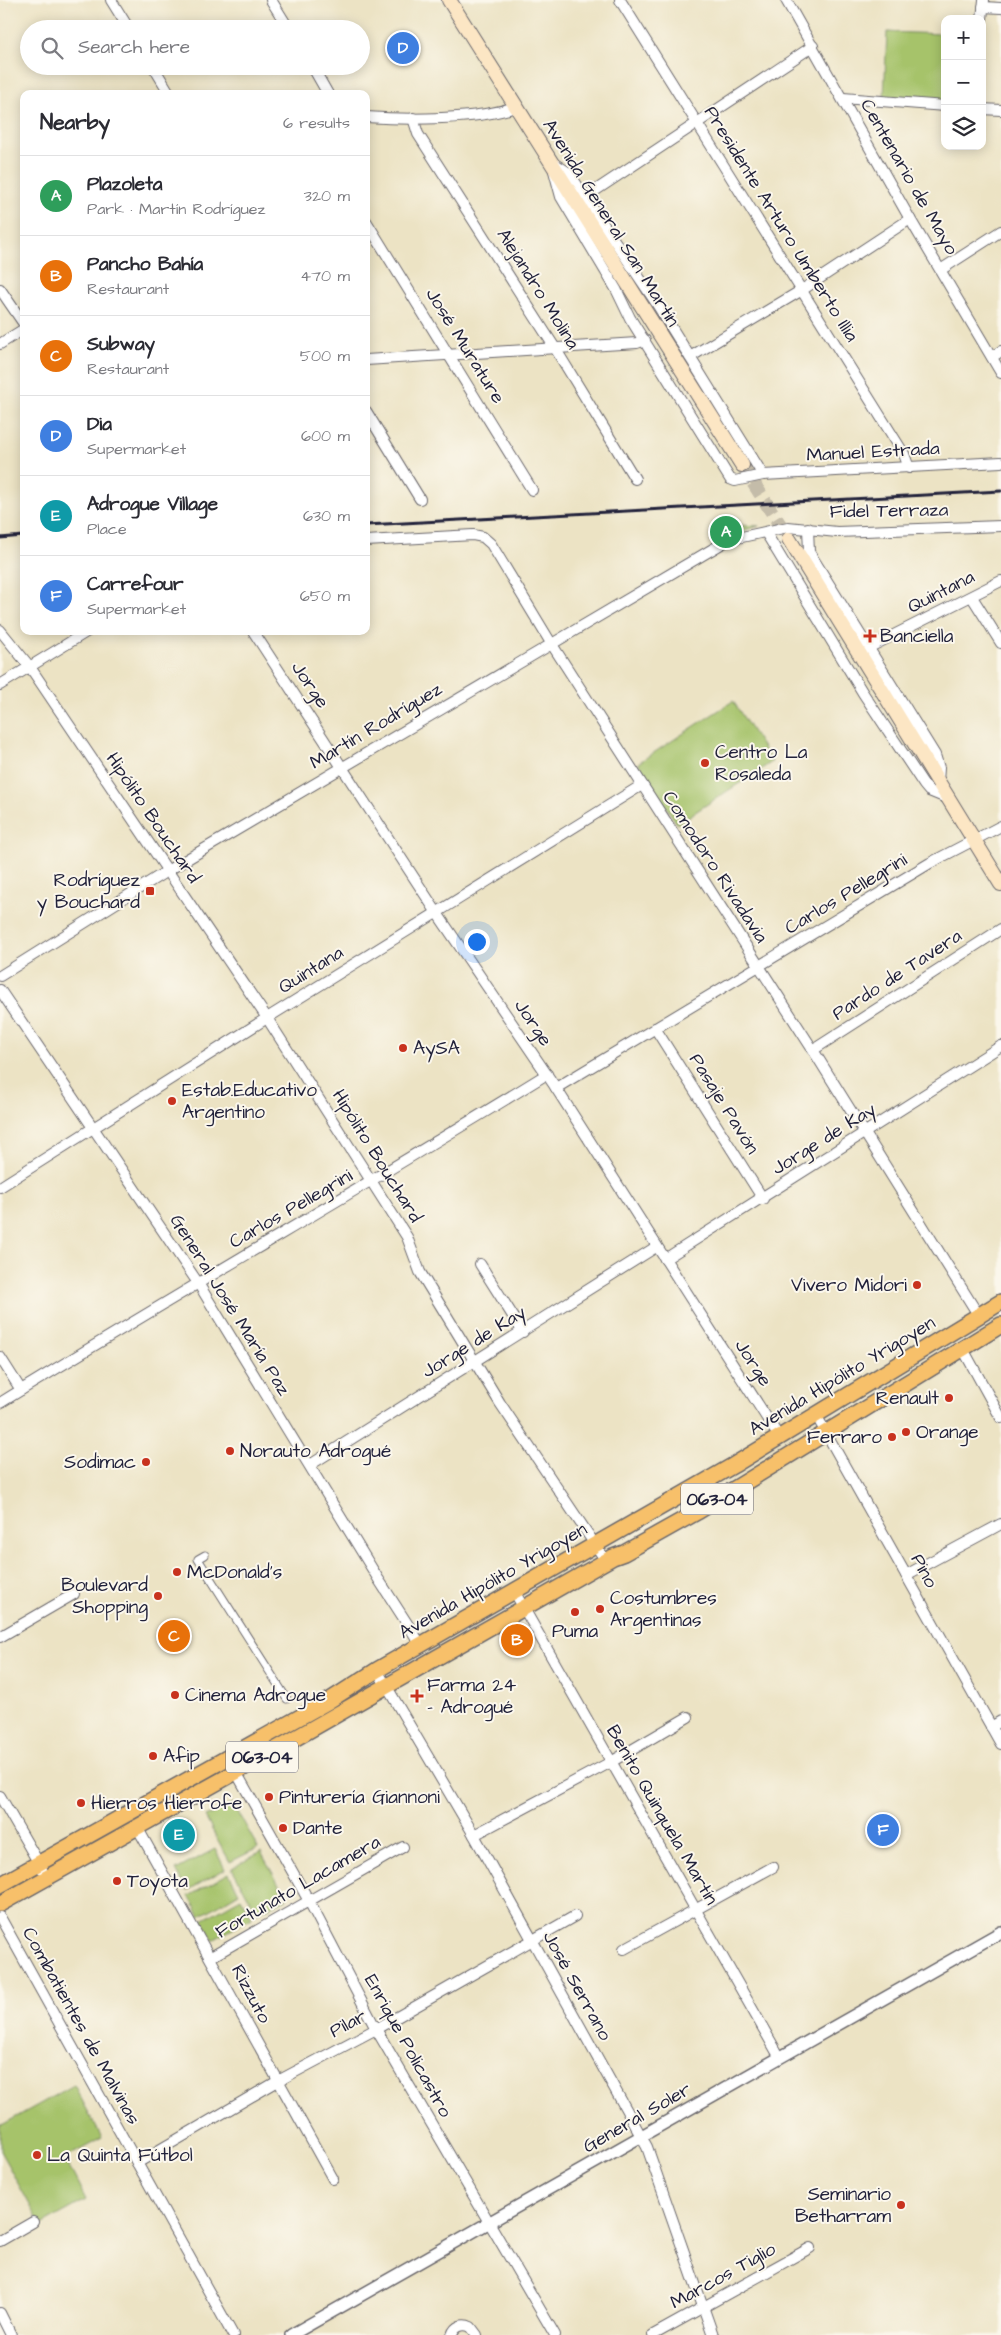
<!DOCTYPE html>
<meta charset="utf-8">
<style>
body{margin:0;font-family:"Architects Daughter",sans-serif;background:#f7f7f7;color:#2b2b33}
.controls{position:absolute;right:15px;top:15px;display:grid;overflow:hidden;border-radius:10px;box-shadow:0 2px 12px #0003}
.controls button{width:45px;height:45px;display:grid;place-items:center;padding:0;border:0;border-bottom:1px solid #e1e1e2;background:#fff;color:#2b2b33;font:25px sans-serif}
.you{position:absolute;left:476px;top:941px;width:18px;height:18px;margin:-12px;border:4px solid #fff;border-radius:50%;background:#1a73e8;box-shadow:0 0 0 8px #1a73e833}
.badge{display:grid;place-items:center;width:32px;height:32px;border-radius:50%;background:#c8321e;color:#fff;font-size:16px;font-weight:700}
.pin{position:absolute;translate:-50% -50%;border:2px solid #fff;box-shadow:0 1px 5px #0006}
.list{margin:0;padding:0;list-style:none}
h2{display:flex;justify-content:space-between;align-items:center;height:65px;margin:0;padding:0 20px;font-size:21px}
h2 small{font-size:16px;font-weight:400;color:#7c7c81}
.list li{display:grid;grid-template-columns:32px 1fr auto;gap:15px;align-items:center;box-sizing:border-box;height:80px;padding:0 20px;border-top:1px solid #e1e1e2}
.list b{display:block;font-size:19px;white-space:nowrap}
.list p{margin:0;font-size:16px;white-space:nowrap;color:#7c7c81}
.list em{font-size:16px;font-style:normal;color:#7c7c81}
.icon{flex:none;width:28px;height:28px;fill:none;stroke:currentColor;stroke-width:2;stroke-linecap:round;stroke-linejoin:round}
.map{position:relative;flex:none;width:1001px;height:2335px;overflow:hidden}
.search{position:absolute;background:#fff;box-shadow:0 2px 12px #0003;left:20px;top:20px;width:350px;height:55px;display:flex;align-items:center;gap:12px;box-sizing:border-box;padding:0 18px;border-radius:28px;color:#7c7c81;font-size:19px}
.panel{position:absolute;background:#fff;box-shadow:0 2px 12px #0003;left:20px;top:90px;width:350px;height:545px;border-radius:10px}
.map>svg:first-child{display:block}
.green{fill:#a6c36a;stroke:#647252}
.lines{fill:none;stroke-linecap:round;stroke-linejoin:round}
.secondary-tunnel{stroke:#c4bca9;stroke-width:14;stroke-dasharray:14 7;stroke-linecap:butt}
.pedestrian-casing{stroke:#69666b;stroke-width:9}
.minor-casing{stroke:#69666b;stroke-width:12}
.tertiary-casing{stroke:#69666b;stroke-width:14}
.secondary-casing{stroke:#69666b;stroke-width:16}
.primary-casing{stroke:#69666b;stroke-width:18}
.pedestrian{stroke:#fff;stroke-width:7}
.minor{stroke:#fff;stroke-width:10}
.tertiary{stroke:#fff;stroke-width:11}
.secondary{stroke:#fce6c4;stroke-width:14}
.primary{stroke:#f7c06b;stroke-width:15}
.rail{stroke:#22223b;stroke-width:3}
.poi-dot{fill:#c8321e;stroke:#fbf7ec;stroke-width:2}
.labels{text-anchor:middle;dominant-baseline:central;stroke-width:4;stroke-linejoin:round;paint-order:stroke}
.shield{fill:#fbf7ec;stroke:#636270;stroke-width:1}
.shield-label{font-size:18px;font-weight:bold;fill:#22223b}
.street-label{font-size:19px;fill:#22223b;stroke:#fbf7ec}
.poi-label{font-size:19px;fill:#22223b;stroke:#fbf7ec;text-anchor:start}
</style>
<div class="map">
<svg width="1001" height="2335" viewBox="0 0 1001 2335">
<rect width="100%" height="100%" fill="#fbf7ec"/>
<filter id="ink" filterUnits="userSpaceOnUse"><feTurbulence type="fractalNoise" baseFrequency=".02" numOctaves="2"/><feDisplacementMap in="SourceGraphic" scale="10" xChannelSelector="R" yChannelSelector="G"/><feConvolveMatrix kernelMatrix="1 2 1 2 8 2 1 2 1" color-interpolation-filters="sRGB"/></filter>
<filter id="wash" filterUnits="userSpaceOnUse"><feTurbulence type="fractalNoise" baseFrequency=".0096" numOctaves="4" result="noise"/><feDisplacementMap in="SourceGraphic" scale="20" xChannelSelector="R" yChannelSelector="G"/><feGaussianBlur stdDeviation="1.12" result="paint"/><feColorMatrix in="noise" values="0 0 0 0 0 0 0 0 0 0 0 0 0 0 0 0 0 1.4 0 .05"/><feComposite in="paint" operator="in"/></filter>
<g filter="url(#wash)">
<rect width="100%" height="100%" fill="#ece3c4"/>
<g class="green">
<polygon points="887,32 945,34 945,102 884,97"/>
<polygon points="713,524 759,526 715,538"/>
<polygon points="733,701 772,762 677,824 638,763"/>
<polygon points="233,1803 258,1848 230,1862 205,1817"/>
<polygon points="215,1849 225,1869 187,1891 176,1870"/>
<polygon points="261,1852 287,1899 257,1913 232,1868"/>
<polygon points="229,1873 239,1893 200,1916 189,1896"/>
<polygon points="241,1898 252,1918 213,1940 202,1920"/>
<polygon points="74,2085 102,2138 65,2158 86,2200 41,2225 0,2151 0,2126"/>
</g>
</g>
<g filter="url(#ink)">
<g class="lines">
<polyline class="secondary-tunnel" points="742,465 789,539"/>
<defs>
<polyline id="pedestrian" points="205,1555 198,1559 287,1699"/>
<g id="minor">
<polyline points="111,0 129,29"/>
<polyline points="271,0 289,29"/>
<polyline points="620,0 904,454 909,468"/>
<polyline points="786,0 910,219 1001,373"/>
<polyline points="983,7 1001,8"/>
<polyline points="982,19 984,0"/>
<polyline points="153,66 170,94"/>
<polyline points="312,66 328,94"/>
<polyline points="843,98 945,106"/>
<polyline points="982,109 1001,110"/>
<path d="M 366,117 C 407,120 478,120 515,107"/>
<polyline points="413,118 418,134 555,348 635,479"/>
<polyline points="552,162 569,173 657,304 763,475"/>
<polyline points="554,171 561,197 616,289 630,318 730,479 735,481 763,475 1001,462"/>
<polyline points="581,200 813,46"/>
<polyline points="366,221 532,490"/>
<polyline points="942,269 1001,231"/>
<polyline points="0,289 24,324"/>
<polyline points="0,344 24,329"/>
<polyline points="690,357 802,290 910,219"/>
<polyline points="992,357 1001,351"/>
<polyline points="366,360 637,343 645,340"/>
<polyline points="366,411 420,499"/>
<polyline points="808,528 809,552 935,755 939,768 938,781"/>
<polyline points="766,533 863,693 924,785 929,791 946,798"/>
<polyline points="366,541 473,535 483,537 491,544 551,643 813,1050 979,1316"/>
<polyline points="972,597 1001,643"/>
<polyline points="0,630 30,667 267,1018 407,1237 420,1272 500,1403 606,1561"/>
<polyline points="253,631 437,913 554,1085 779,1437"/>
<polyline points="870,647 1001,581"/>
<polyline points="0,685 88,631"/>
<polyline points="0,976 167,871 728,540 788,527 837,532 1001,526"/>
<polyline points="0,990 198,1283 379,1580 421,1645"/>
<polyline points="655,1028 763,1199"/>
<polyline points="813,1050 1001,929"/>
<polyline points="556,1088 930,863 1001,826"/>
<polyline points="0,1187 267,1018 642,785"/>
<polyline points="665,1259 1001,1046"/>
<polyline points="480,1264 523,1332"/>
<polyline points="963,1349 1001,1418"/>
<polyline points="0,1357 21,1390"/>
<path d="M 0,1403 C 181,1291 366,1186 547,1074"/>
<polyline points="816,1415 1001,1744"/>
<polyline points="310,1465 656,1247"/>
<polyline points="906,1575 1001,1524"/>
<polyline points="514,1591 779,2056"/>
<polyline points="0,1637 74,1594"/>
<polyline points="377,1670 474,1835 647,2147 713,2335"/>
<polyline points="991,1727 1001,1721"/>
<polyline points="236,1772 309,1901 376,2029 555,2335"/>
<polyline points="0,1796 42,1869"/>
<polyline points="137,1827 333,2179"/>
<polyline points="474,1835 611,1762 688,1717"/>
<polyline points="0,1917 233,2335"/>
<polyline points="624,1949 773,1867"/>
<polyline points="211,1957 403,1847"/>
<polyline points="137,2163 278,2081 376,2029 575,1916"/>
<polyline points="0,2241 33,2222"/>
<polyline points="0,2313 11,2335"/>
<path d="M 452,2335 C 455,2326 463,2323 471,2327 L 477,2335"/>
<polyline points="653,2335 810,2248"/>
</g>
<polyline id="tertiary" points="291,2335 1001,1932"/>
<g id="secondary">
<polyline points="449,0 742,465"/>
<polyline points="789,539 1001,884"/>
</g>
<g id="primary">
<polyline points="0,1885 327,1702 377,1670 734,1465 1001,1302"/>
<polyline points="0,1904 236,1772 613,1557 624,1553 697,1512 1001,1325"/>
</g>
</defs>
<use href="#pedestrian" class="pedestrian-casing"/>
<use href="#minor" class="minor-casing"/>
<use href="#tertiary" class="tertiary-casing"/>
<use href="#secondary" class="secondary-casing"/>
<use href="#primary" class="primary-casing"/>
<use href="#pedestrian" class="pedestrian"/>
<use href="#minor" class="minor"/>
<use href="#tertiary" class="tertiary"/>
<use href="#secondary" class="secondary"/>
<use href="#primary" class="primary"/>
<g class="rail">
<polyline points="366,525 1001,491"/>
<polyline points="0,538 24,536"/>
</g>
</g>
</g>
<g class="poi-dot">
<path d="M867.5 628.5h5v5h5v5h-5v5h-5v-5h-5v-5h5z"/>
<circle cx="705" cy="763" r="5"/>
<rect x="145" y="886" width="10" height="10" rx="2.5"/>
<circle cx="403" cy="1048" r="5"/>
<circle cx="172" cy="1101" r="5"/>
<circle cx="917" cy="1285" r="5"/>
<circle cx="949" cy="1398" r="5"/>
<circle cx="906" cy="1432" r="5"/>
<circle cx="892" cy="1437" r="5"/>
<circle cx="230" cy="1451" r="5"/>
<circle cx="146" cy="1462" r="5"/>
<circle cx="177" cy="1572" r="5"/>
<circle cx="158" cy="1596" r="5"/>
<circle cx="600" cy="1609" r="5"/>
<circle cx="575" cy="1612" r="5"/>
<circle cx="175" cy="1695" r="5"/>
<path d="M414.5 1688.5h5v5h5v5h-5v5h-5v-5h-5v-5h5z"/>
<circle cx="153" cy="1756" r="5"/>
<circle cx="269" cy="1797" r="5"/>
<circle cx="81" cy="1803" r="5"/>
<circle cx="283" cy="1828" r="5"/>
<circle cx="117" cy="1881" r="5"/>
<circle cx="37" cy="2155" r="5"/>
<circle cx="901" cy="2205" r="5"/>
</g>
<g class="labels">
<g class="shield">
<rect x="681" y="1483.5" width="72" height="31" rx="4"/>
<rect x="226" y="1741.5" width="72" height="31" rx="4"/>
</g>
<g class="shield-label">
<text x="717" y="1499">063-04</text>
<text x="262" y="1757">063-04</text>
</g>
<g class="street-label">
<text transform="translate(909 177) rotate(60)">Centenario de Mayo</text>
<text transform="translate(611 223) rotate(58)">Avenida General San Martín</text>
<text transform="translate(781 224) rotate(58)">Presidente Arturo Umberto Illia</text>
<text transform="translate(538 289) rotate(58)">Alejandro Molina</text>
<text transform="translate(465 346) rotate(58)">José Murature</text>
<text transform="translate(873 452) rotate(-3)">Manuel Estrada</text>
<text transform="translate(889 511) rotate(-1)">Fidel Terraza</text>
<text transform="translate(941 592) rotate(-27)">Quintana</text>
<text transform="translate(310 685) rotate(56)">Jorge</text>
<text transform="translate(376 726) rotate(-31)">Martín Rodríguez</text>
<text transform="translate(153 818) rotate(56)">Hipólito Bouchard</text>
<text transform="translate(715 867) rotate(57)">Comodoro Rivadavia</text>
<text transform="translate(846 894) rotate(-31)">Carlos Pellegrini</text>
<text transform="translate(311 970) rotate(-32)">Quintana</text>
<text transform="translate(897 975) rotate(-33)">Pardo de Tavera</text>
<text transform="translate(533 1023) rotate(56)">Jorge</text>
<text transform="translate(724 1104) rotate(58)">Pasaje Pavón</text>
<text transform="translate(824 1139) rotate(-32)">Jorge de Kay</text>
<text transform="translate(377 1156) rotate(58)">Hipólito Bouchard</text>
<text transform="translate(291 1209) rotate(-30)">Carlos Pellegrini</text>
<text transform="translate(230 1305) rotate(58)">General José María Paz</text>
<text transform="translate(474 1342) rotate(-32)">Jorge de Kay</text>
<text transform="translate(753 1363) rotate(57)">Jorge</text>
<text transform="translate(842 1376) rotate(-31)">Avenida Hipólito Yrigoyen</text>
<text transform="translate(924 1571) rotate(61)">Pino</text>
<text transform="translate(493 1581) rotate(-30)">Avenida Hipólito Yrigoyen</text>
<text transform="translate(662 1815) rotate(60)">Benito Quinquela Martín</text>
<text transform="translate(298 1887) rotate(-30)">Fortunato Lacamera</text>
<text transform="translate(577 1986) rotate(61)">José Serrano</text>
<text transform="translate(251 1994) rotate(62)">Rizzuto</text>
<text transform="translate(348 2024) rotate(-28)">Pilar</text>
<text transform="translate(81 2026) rotate(61)">Combatientes de Malvinas</text>
<text transform="translate(408 2046) rotate(61)">Enrique Policastro</text>
<text transform="translate(637 2118) rotate(-30)">General Soler</text>
<text transform="translate(723 2276) rotate(-29)">Marcos Tiglio</text>
</g>
<g class="poi-label">
<text x="880" y="636">Banciella</text>
<text x="715" y="752">Centro La<tspan x="715" dy="22">Rosaleda</tspan></text>
<text x="140" y="880" text-anchor="end">Rodríguez<tspan x="140" dy="22">y Bouchard</tspan></text>
<text x="413" y="1048">AySA</text>
<text x="182" y="1090">Estab.Educativo<tspan x="182" dy="22">Argentino</tspan></text>
<text x="907" y="1285" text-anchor="end">Vivero Midori</text>
<text x="939" y="1398" text-anchor="end">Renault</text>
<text x="916" y="1432">Orange</text>
<text x="882" y="1437" text-anchor="end">Ferraro</text>
<text x="240" y="1451">Norauto Adrogué</text>
<text x="136" y="1462" text-anchor="end">Sodimac</text>
<text x="187" y="1572">McDonald's</text>
<text x="148" y="1585" text-anchor="end">Boulevard<tspan x="148" dy="22">Shopping</tspan></text>
<text x="610" y="1598">Costumbres<tspan x="610" dy="22">Argentinas</tspan></text>
<text x="575" y="1631" text-anchor="middle">Puma</text>
<text x="427" y="1685">Farma 24<tspan x="427" dy="22">- Adrogué</tspan></text>
<text x="185" y="1695">Cinema Adrogue</text>
<text x="163" y="1756">Afip</text>
<text x="279" y="1797">Pinturería Giannoni</text>
<text x="91" y="1803">Hierros Hierrofe</text>
<text x="293" y="1828">Dante</text>
<text x="127" y="1881">Toyota</text>
<text x="47" y="2155">La Quinta Fútbol</text>
<text x="891" y="2194" text-anchor="end">Seminario<tspan x="891" dy="22">Betharram</tspan></text>
</g>
</g>
</svg>
<div class="controls">
<button>+</button>
<button>−</button>
<button><svg class="icon" aria-label="layers" viewBox="0 0 24 24"><path d="M12 4l9 5-9 5-9-5zM3 14l9 5 9-5"/></svg></button>
</div>
<div class="you"></div>
<div class="pin badge" style="left:726px;top:532px;background:#2e9e5b">A</div>
<div class="pin badge" style="left:517px;top:1640px;background:#e8710a">B</div>
<div class="pin badge" style="left:174px;top:1636px;background:#e8710a">C</div>
<div class="pin badge" style="left:403px;top:48px;background:#3f7fe0">D</div>
<div class="pin badge" style="left:179px;top:1835px;background:#0f9aa8">E</div>
<div class="pin badge" style="left:883px;top:1830px;background:#3f7fe0">F</div>
<div class="search"><svg class="icon" aria-label="search" viewBox="0 0 24 24"><circle cx="10" cy="10" r="6"/><path d="M15 15l6 6"/></svg>Search here</div>
<section class="panel">
<h2>Nearby<small>6 results</small></h2>
<ul class="list">
<li><span class="badge" style="background:#2e9e5b">A</span><div><b>Plazoleta</b><p>Park · Martín Rodríguez</p></div><em>320 m</em></li>
<li><span class="badge" style="background:#e8710a">B</span><div><b>Pancho Bahía</b><p>Restaurant</p></div><em>470 m</em></li>
<li><span class="badge" style="background:#e8710a">C</span><div><b>Subway</b><p>Restaurant</p></div><em>500 m</em></li>
<li><span class="badge" style="background:#3f7fe0">D</span><div><b>Dia</b><p>Supermarket</p></div><em>600 m</em></li>
<li><span class="badge" style="background:#0f9aa8">E</span><div><b>Adrogue Village</b><p>Place</p></div><em>630 m</em></li>
<li><span class="badge" style="background:#3f7fe0">F</span><div><b>Carrefour</b><p>Supermarket</p></div><em>650 m</em></li>
</ul>
</section>
</div>
